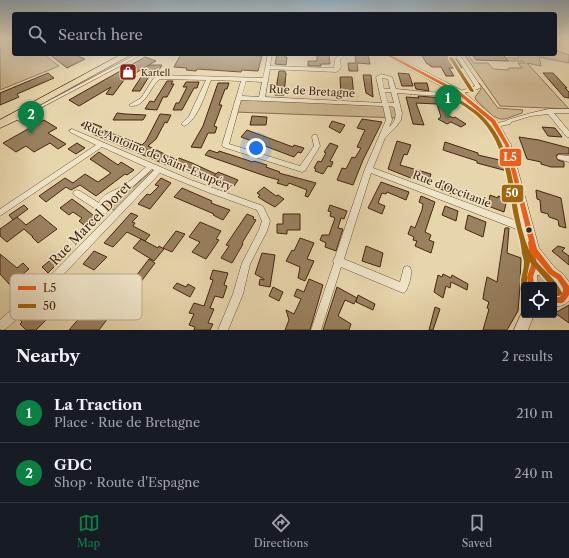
<!DOCTYPE html>
<meta charset="utf-8">
<style>
body{margin:0;font-family:"Libre Caslon Text",serif;background:#20242c;color:#f1f3f6}
.controls{position:absolute;right:12px;bottom:12px;display:grid;overflow:hidden;border-radius:4px;box-shadow:0 4px 16px #0002}
.controls button{width:36px;height:36px;display:grid;place-items:center;padding:0;border:0;border-bottom:1px solid #363941;background:#171b24;color:#f1f3f6;font:20px sans-serif}
.you{position:absolute;left:256px;top:148px;width:14px;height:14px;margin:-10px;border:3px solid #fff;border-radius:50%;background:#1a73e8;box-shadow:0 0 0 6px #1a73e833}
.badge{display:grid;place-items:center;width:26px;height:26px;border-radius:50%;background:#0b8043;color:#fff;font-size:13px;font-weight:700}
.pin{position:absolute;translate:-50% -33px;filter:drop-shadow(0 1px 2px #0008)}
.pin::after{content:'';position:absolute;top:21px;width:14px;height:12px;background:inherit;clip-path:polygon(0 0,100% 0,50% 100%)}
.list{margin:0;padding:0;list-style:none}
h2{display:flex;justify-content:space-between;align-items:center;height:52px;margin:0;padding:0 16px;font-size:17px}
h2 small{font-size:13px;font-weight:400;color:#9ea1a6}
.list li{display:grid;grid-template-columns:26px 1fr auto;gap:12px;align-items:center;box-sizing:border-box;height:60px;padding:0 16px;border-top:1px solid #363941}
.list b{display:block;font-size:15px;white-space:nowrap}
.list p{margin:0;font-size:13px;white-space:nowrap;color:#9ea1a6}
.list em{font-size:13px;font-style:normal;color:#9ea1a6}
.icon{flex:none;width:22px;height:22px;fill:none;stroke:currentColor;stroke-width:2;stroke-linecap:round;stroke-linejoin:round}
.map{position:relative;flex:none;width:569px;height:330px;overflow:hidden}
.search{position:absolute;background:#171b24;box-shadow:0 4px 16px #0002;left:12px;right:12px;top:12px;height:44px;display:flex;align-items:center;gap:10px;box-sizing:border-box;padding:0 14px;border-radius:4px;color:#9ea1a6;font-size:15px}
.sheet{height:172px;background:#171b24}
nav{display:flex;justify-content:space-around;align-items:center;box-sizing:border-box;height:56px;border-top:1px solid #363941;background:#171b24;font-size:11px;color:#9ea1a6}
nav a{display:grid;justify-items:center;gap:2px}
nav .on{color:#0b8043}
.map>svg:first-child{display:block}
.green{fill:#ccb790;stroke:#896e50}
.building{fill:#9a8160;stroke:#46260f}
.lines{fill:none;stroke-linecap:round;stroke-linejoin:round}
.service-far1-casing{stroke:#6e5236;stroke-width:3.5}
.service-casing{stroke:#6e5236;stroke-width:5}
.minor-casing{stroke:#6e5236;stroke-width:1}
.tertiary-casing{stroke:#6e5236;stroke-width:1}
.primary-casing{stroke:#46260f;stroke-width:1}
.service-far1{stroke:#efe4c8;stroke-width:2.5}
.service{stroke:#efe4c8;stroke-width:3.5}
.minor{fill:#efe4c8;fill-rule:evenodd}
.tertiary{fill:#efe4c8;fill-rule:evenodd}
.primary{fill:#e7d5ab;fill-rule:evenodd}
.bus-1-casing{stroke:#efe4c8;stroke-width:3}
.bus-2-casing{stroke:#efe4c8;stroke-width:3}
.bus-1{fill:#ec601a;fill-rule:evenodd}
.bus-2{fill:#a0670f;fill-rule:evenodd}
.bus-dot{fill:#46260f;stroke:#efe4c8;stroke-width:1.5}
.labels{text-anchor:middle;dominant-baseline:central;stroke-width:3;stroke-linejoin:round;paint-order:stroke}
.far-poi-label{font-size:9px;fill:#46260f;stroke:#efe4c8;text-anchor:start}
.street-label{font-size:11px;fill:#46260f;stroke:#efe4c8}
.near-street-label{font-size:13px;fill:#46260f;stroke:#efe4c8}
.key{fill:#efe4c8;stroke:#bcab90;stroke-width:1}
.key-label{font-size:11px;fill:#46260f}
.line-badge{stroke:#efe4c8;stroke-width:1.5}
.badge-label{font-size:11px;text-anchor:middle;font-weight:bold;fill:#fff}
</style>
<div class="map">
<svg width="569" height="330" viewBox="0 0 569 330">
<rect width="100%" height="100%" fill="#e7d5ab"/>
<filter id="stains"><feTurbulence type="fractalNoise" baseFrequency=".005" numOctaves="4"/><feColorMatrix values="0 0 0 0 .2 0 0 0 0 .09 0 0 0 0 .02 0 0 0 .5 -.17"/></filter>
<radialGradient id="worn" r=".72"><stop offset=".6" stop-color="#630" stop-opacity="0"/><stop offset="1" stop-color="#630" stop-opacity=".3"/></radialGradient>
<g class="green">
<polygon points="0,38 14,38 14,54 43,54 59,66 0,90"/>
<polygon points="555,50 569,55 569,63 539,57 541,66 527,63 569,109 500,106 464,54 467,54 474,63 488,63 493,69 508,70 509,68 522,68 518,63 525,63 523,61 508,61 506,58 519,58 516,54 555,54"/>
<polygon points="132,54 139,54 50,102 27,111"/>
<polygon points="479,83 498,108 523,110 522,113 505,119 500,119 493,116 476,100 475,97 481,89"/>
<polygon points="238,98 397,105 399,118 234,112"/>
<polygon points="153,170 154,171 118,208 114,210 107,208 105,205 108,199 133,187"/>
<polygon points="538,274 549,275 559,288 557,293 554,294 554,285 538,285 536,276"/>
</g>
<g class="building">
<polygon points="49,54 73,54 85,59 67,68"/>
<polygon points="181,54 229,54 262,56 258,71 242,70 241,72 197,69 196,71 186,70 187,68 174,67"/>
<polygon points="277,54 285,54 285,57 287,57 286,65 275,64"/>
<polygon points="317,54 329,54 330,64 321,64 321,66 308,66 308,61 317,61"/>
<polygon points="421,54 449,54 452,59 456,59 462,68 449,68 454,76 446,76 441,67 433,67 430,66 429,64 427,64"/>
<polygon points="472,54 503,54 508,61 476,60"/>
<polygon points="355,55 368,55 370,64 357,63 358,71 349,71 348,63 356,63"/>
<polygon points="145,57 156,61 149,65 162,65 159,70 153,70 140,91 132,91 149,65 124,80 113,95 106,94 111,87 79,106 69,100"/>
<polygon points="279,71 285,71 285,73 286,73 284,95 275,95"/>
<polygon points="48,73 54,78 17,94 19,97 0,105 0,93"/>
<polygon points="398,73 409,74 413,86 402,86"/>
<polygon points="543,73 553,73 567,88 565,88 569,92 569,98 564,97"/>
<polygon points="363,75 371,75 373,97 366,93"/>
<polygon points="340,77 352,77 354,96 341,95"/>
<polygon points="167,81 173,81 171,84 174,84 167,97 163,97 157,110 145,109 150,101 154,102"/>
<polygon points="186,82 199,82 197,88 194,88 182,110 173,110 176,103 179,103 187,87 183,87"/>
<polygon points="218,83 229,83 227,89 225,89 219,105 222,105 214,126 217,127 215,133 208,133 201,148 191,147 203,126"/>
<polygon points="414,83 427,83 429,91 416,89"/>
<polygon points="418,96 444,98 457,104 444,104 448,115 453,118 455,117 466,124 461,127 451,122 447,124 438,119 441,117 437,104 416,103 424,125 413,124 406,97 419,98"/>
<polygon points="117,113 125,114 146,115 143,120 113,120"/>
<polygon points="160,114 171,115 167,123 165,122 156,139 148,146 177,160 179,158 192,163 216,174 209,182 176,166 174,168 100,137 93,134 96,131 81,125 87,121 102,127 100,129 142,145 146,141"/>
<polygon points="252,116 267,117 266,125 250,125"/>
<polygon points="362,119 382,122 363,160 353,185 337,180 342,168 346,169 352,157 355,158 361,148 357,147 365,130 357,128"/>
<polygon points="44,120 57,128 48,133 66,144 58,149 50,143 34,152 26,146 16,152 3,143"/>
<polygon points="332,121 345,125 340,133 329,127"/>
<polygon points="542,127 555,128 562,137 548,136"/>
<polygon points="247,130 293,147 294,145 304,148 301,153 298,152 294,157 241,137"/>
<polygon points="519,137 539,140 569,148 569,154 558,154 556,156 558,160 564,162 564,167 551,167 541,164 541,162 527,159"/>
<polygon points="397,141 411,145 407,155 404,154 400,165 431,174 428,183 421,182 388,169"/>
<polygon points="445,142 478,153 478,155 504,161 507,171 477,163 477,161 443,150"/>
<polygon points="77,143 85,148 76,154 68,149"/>
<polygon points="330,143 338,146 330,161 333,162 331,167 328,166 323,174 315,171 316,169 314,168 318,161 321,162 326,153 324,152"/>
<polygon points="209,150 218,153 219,151 253,162 254,161 267,165 266,167 280,172 279,173 316,183 308,197 305,196 307,190 289,183 287,186 277,183 279,180 268,177 205,155"/>
<polygon points="99,152 118,165 121,162 134,170 127,175 125,174 96,196 80,185 71,190 66,187 46,202 39,196 65,178 73,183 85,174 98,182 111,173 90,159"/>
<polygon points="218,172 238,180 234,186 214,176"/>
<polygon points="161,178 171,183 150,209 138,204 147,194 150,195 159,186 155,185"/>
<polygon points="381,182 409,192 406,200 387,192 386,194 382,193 378,203 385,206 382,214 368,208"/>
<polygon points="439,183 454,188 452,194 438,188"/>
<polygon points="264,187 276,196 278,195 284,199 275,207 266,202 258,197 260,195 257,193"/>
<polygon points="182,188 212,201 211,203 230,210 223,220 213,215 214,214 174,197"/>
<polygon points="536,190 561,198 566,228 559,226 558,220 549,217 548,214 541,212 540,200 537,199"/>
<polygon points="490,195 498,198 498,196 507,199 504,212 488,206"/>
<polygon points="421,196 435,202 425,232 431,235 429,240 434,242 431,253 415,246 417,241 413,240 414,237 408,234 411,226 415,228 422,210 423,204 419,202"/>
<polygon points="72,199 83,207 99,220 88,228 79,221 82,218 73,212 69,215 60,208"/>
<polygon points="24,205 28,209 13,220 9,215"/>
<polygon points="330,205 347,211 344,219 341,218 338,228 343,229 336,251 325,247 326,243 320,240 322,235 329,235 335,218 330,216 331,212 328,211"/>
<polygon points="445,206 458,211 456,221 442,215"/>
<polygon points="131,213 138,216 132,222 135,223 133,226 150,235 145,241 127,232 113,247 104,243"/>
<polygon points="247,214 254,217 253,219 256,220 242,243 243,244 232,263 221,258 229,246 226,245"/>
<polygon points="283,214 300,214 300,230 287,230 287,234 277,233 277,224 283,224"/>
<polygon points="40,215 57,229 38,243 32,237 33,237 24,229 7,242 0,236 0,229 17,217 26,225"/>
<polygon points="468,215 486,222 483,237 465,229"/>
<polygon points="200,222 221,231 216,239 219,240 206,259 192,252 200,242 189,237"/>
<polygon points="505,228 509,228 507,253 521,258 520,286 518,311 507,330 483,330 489,309 487,308 489,302 483,299 484,292 487,277 497,282"/>
<polygon points="176,231 185,234 172,252 163,248"/>
<polygon points="300,238 314,243 307,259 314,261 305,281 298,278 300,267 286,261 292,250 294,251"/>
<polygon points="141,239 158,248 159,246 164,249 154,261 133,248"/>
<polygon points="366,246 383,253 380,267 362,261"/>
<polygon points="558,246 565,248 562,251 569,256 569,265 552,251"/>
<polygon points="94,251 107,257 94,270 83,264"/>
<polygon points="59,253 64,257 48,273 42,267"/>
<polygon points="262,253 275,255 270,287 259,285 260,279 264,280 264,279 255,274"/>
<polygon points="0,254 17,268 23,263 29,269 23,274 35,285 21,297 0,274"/>
<polygon points="149,259 155,263 140,283 133,280"/>
<polygon points="213,270 228,273 224,285 227,286 223,298 215,296 210,308 214,309 208,323 213,324 210,330 194,330 195,327 189,325 194,314 189,313 194,303 204,306 213,280 210,279"/>
<polygon points="443,274 451,278 452,275 468,284 467,290 451,282 450,288 446,286 443,298 434,292 438,275 442,277"/>
<polygon points="309,279 323,285 310,330 285,330 289,320 286,310 294,314 301,299 294,296 297,289 304,292"/>
<polygon points="177,283 186,287 188,284 195,288 190,297 173,288"/>
<polygon points="273,287 283,292 279,301 269,296"/>
<polygon points="337,287 357,298 354,304 345,300 338,316 351,324 349,330 323,330"/>
<polygon points="358,295 375,304 373,310 356,302"/>
<polygon points="42,299 46,302 37,310 47,319 36,330 26,330 20,324 22,322 19,319"/>
<polygon points="569,305 569,323 555,313"/>
<polygon points="435,307 440,309 433,330 429,330"/>
<polygon points="88,308 98,316 105,308 112,313 99,330 69,330"/>
</g>
<g class="lines">
<defs>
<polyline id="service-far1" points="34,110 140,54"/>
<g id="service">
<polyline points="32,117 35,110"/>
<polyline points="18,118 24,122"/>
<polyline points="0,126 36,109"/>
</g>
<g id="minor">
<path d="M 268,54 L 272,54 L 270,66 L 332,68 L 334,68 L 335,59 L 340,55 L 344,56 L 340,60 L 341,67 L 338,71 L 336,72 L 270,69 L 265,97 L 382,103 L 376,77 L 381,74 L 392,77 L 396,89 C 421,91 451,97 475,86 L 455,54 L 459,54 L 481,87 L 480,88 C 454,99 424,95 397,93 L 402,113 L 401,120 L 396,127 L 385,138 L 373,168 L 530,226 L 531,229 L 530,232 L 527,233 L 524,232 L 371,173 L 344,259 L 400,282 L 404,267 L 407,266 L 410,267 C 413,273 409,285 406,291 L 403,293 L 341,267 L 321,330 L 311,330 L 334,263 L 333,261 L 335,257 L 365,169 L 386,120 L 383,106 L 241,100 L 229,144 L 300,166 L 314,146 L 312,137 L 313,135 L 317,135 L 320,146 L 305,171 L 302,172 L 223,147 L 222,145 L 241,81 L 211,80 C 205,94 198,120 184,126 L 181,124 L 189,116 L 206,80 L 160,79 C 149,87 147,107 130,106 L 129,105 L 141,98 L 153,79 L 159,75 L 263,78 ZM 382,78 L 388,79 L 390,89 L 384,89 ZM 246,81 L 262,82 L 259,97 L 242,96 ZM 385,92 L 391,92 L 394,103 L 388,103 ZM 389,106 L 394,107 C 397,115 396,121 389,127 L 392,120 Z"/>
<polygon points="549,109 569,109 569,113 554,113 569,131 569,137 567,137 548,114 531,116 511,122 510,124 496,127 493,125 494,124 506,121 507,120 531,113"/>
<path d="M 72,129 L 191,180 L 263,206 L 270,221 L 267,231 L 250,264 L 243,294 L 228,330 L 218,330 L 233,294 L 242,263 L 259,230 L 262,221 L 257,210 L 210,193 L 160,173 L 62,276 L 6,329 L 2,330 L 0,329 L 0,320 L 56,270 L 154,170 L 152,169 L 129,190 L 111,199 L 107,203 L 106,206 L 109,211 L 108,213 L 105,214 L 102,213 L 74,195 L 73,193 L 74,191 L 77,190 L 80,191 L 99,203 C 102,193 116,191 124,185 C 132,180 139,173 146,167 L 102,147 L 0,216 L 0,209 L 96,145 L 70,132 L 69,131 Z"/>
<polygon points="558,155 560,155 569,156 569,162 558,159 557,157"/>
</g>
<g id="tertiary">
<path d="M 383,54 L 391,54 L 461,90 L 496,119 L 511,145 L 539,248 L 555,268 L 563,274 L 569,282 L 569,301 C 565,305 560,307 554,306 L 554,294 L 559,294 L 561,292 C 556,282 548,274 537,275 L 538,285 L 526,285 L 524,277 L 529,266 L 537,264 L 528,250 L 503,145 L 490,123 L 455,94 Z"/>
<polygon points="523,310 524,315 534,315 528,330 514,330"/>
</g>
<polygon id="primary" points="122,54 132,54 0,127 0,120"/>
</defs>
<use href="#service-far1" class="service-far1-casing"/>
<use href="#service" class="service-casing"/>
<use href="#minor" class="minor-casing"/>
<use href="#tertiary" class="tertiary-casing"/>
<use href="#primary" class="primary-casing"/>
<use href="#service-far1" class="service-far1"/>
<use href="#service" class="service"/>
<use href="#minor" class="minor"/>
<use href="#tertiary" class="tertiary"/>
<use href="#primary" class="primary"/>
<defs>
<polygon id="bus-1" points="384,54 389,54 459,91 495,120 509,145 537,249 553,270 561,275 569,286 569,295 564,302 562,303 554,303 554,297 560,297 563,291 563,288 557,279 549,274 536,258 537,265 533,277 534,285 528,285 527,277 531,265 528,242 529,241 505,145 491,122 457,93"/>
<g id="bus-2">
<polygon points="450,57 453,58 474,91 473,92 472,92 470,91 449,58"/>
<path d="M 453,97 L 455,97 C 466,104 479,111 487,121 C 519,157 511,208 529,250 C 537,267 555,276 562,293 L 561,295 L 559,296 L 554,296 L 554,285 L 550,285 L 530,262 L 527,276 L 527,285 L 524,285 L 524,288 L 522,287 C 519,279 524,272 524,263 C 524,260 523,257 522,254 C 521,240 516,227 513,212 C 508,182 505,148 484,123 C 476,113 464,106 453,99 Z"/>
</g>
</defs>
<use href="#bus-1" class="bus-1-casing"/>
<use href="#bus-2" class="bus-2-casing"/>
<use href="#bus-1" class="bus-1"/>
<use href="#bus-2" class="bus-2"/>
</g>
<linearGradient id="sky" x2="0" y2="1"><stop stop-color="#91aaba"/><stop offset="0.45" stop-color="#f4ecd9"/><stop offset="1" stop-color="#f4ecd9" stop-opacity="0"/></linearGradient>
<rect width="569" height="84" fill="url(#sky)"/>
<defs>
<symbol id="shop-square" viewBox="-11 -11 22 22"><rect x="-9" y="-9" width="18" height="18" rx="4" fill="#8f2418" stroke="#efe4c8"/><path d="M-5-2.5h2.3a2.7 3.5 0 0 1 5.4 0H5L5.5 6h-11ZM-1.5-2.5h3a1.5 2.3 0 0 0-3 0Z" fill="#fff"/></symbol>
</defs>
<g fill-rule="evenodd">
<use href="#shop-square" x="118" y="62" width="20" height="20"/>
</g>
<circle class="bus-dot" cx="529" cy="230" r="3.5"/>
<g class="labels">
<g class="far-poi-label">
<text x="141" y="72">Kartell</text>
</g>
<g class="street-label">
<text transform="translate(312 91) rotate(3)">Rue de Bretagne</text>
<text transform="translate(158 156) rotate(23)">Rue Antoine de Saint-Exupéry</text>
<text transform="translate(452 189) rotate(21)">Rue d'Occitanie</text>
</g>
<g class="near-street-label">
<text transform="translate(90 223) rotate(-46)">Rue Marcel Doret</text>
</g>
</g>
<rect x="10" y="274" width="132" height="46" rx="6" class="key"/>
<rect x="18" y="286" width="18" height="4" fill="#ec601a"/>
<rect x="18" y="304" width="18" height="4" fill="#a0670f"/>
<g class="key-label">
<text x="43" y="292">L5</text>
<text x="43" y="310">50</text>
</g>
<g class="line-badge">
<rect x="499" y="148" width="23" height="19" rx="4" fill="#ec601a"/>
<rect x="501" y="184" width="23" height="19" rx="4" fill="#a0670f"/>
</g>
<g class="badge-label">
<text x="510" y="161">L5</text>
<text x="512" y="197">50</text>
</g>
<rect width="100%" height="100%" filter="url(#stains)"/>
<rect width="100%" height="100%" fill="url(#worn)"/>
</svg>
<div class="controls">
<button><svg class="icon" aria-label="locate" viewBox="0 0 24 24"><circle cx="12" cy="12" r="6"/><path d="M12 2v4M12 18v4M2 12h4M18 12h4"/></svg></button>
</div>
<div class="you"></div>
<div class="pin badge" style="left:448px;top:118px">1</div>
<div class="pin badge" style="left:31px;top:134px">2</div>
<div class="search"><svg class="icon" aria-label="search" viewBox="0 0 24 24"><circle cx="10" cy="10" r="6"/><path d="M15 15l6 6"/></svg>Search here</div>
</div>
<section class="sheet">
<h2>Nearby<small>2 results</small></h2>
<ul class="list">
<li><span class="badge">1</span><div><b>La Traction</b><p>Place · Rue de Bretagne</p></div><em>210 m</em></li>
<li><span class="badge">2</span><div><b>GDC</b><p>Shop · Route d'Espagne</p></div><em>240 m</em></li>
</ul>
</section>
<nav>
<a class="on"><svg class="icon" aria-label="map" viewBox="0 0 24 24"><path d="M3 6l6-2 6 2 6-2v14l-6 2-6-2-6 2zM9 4v14M15 6v14"/></svg>Map</a>
<a><svg class="icon" aria-label="directions" viewBox="0 0 24 24"><path d="M12 3l9 9-9 9-9-9zM9 14v-3h6M13 9l2 2-2 2"/></svg>Directions</a>
<a><svg class="icon" aria-label="saved" viewBox="0 0 24 24"><path d="M7 4h10v16l-5-4-5 4z"/></svg>Saved</a>
</nav>
